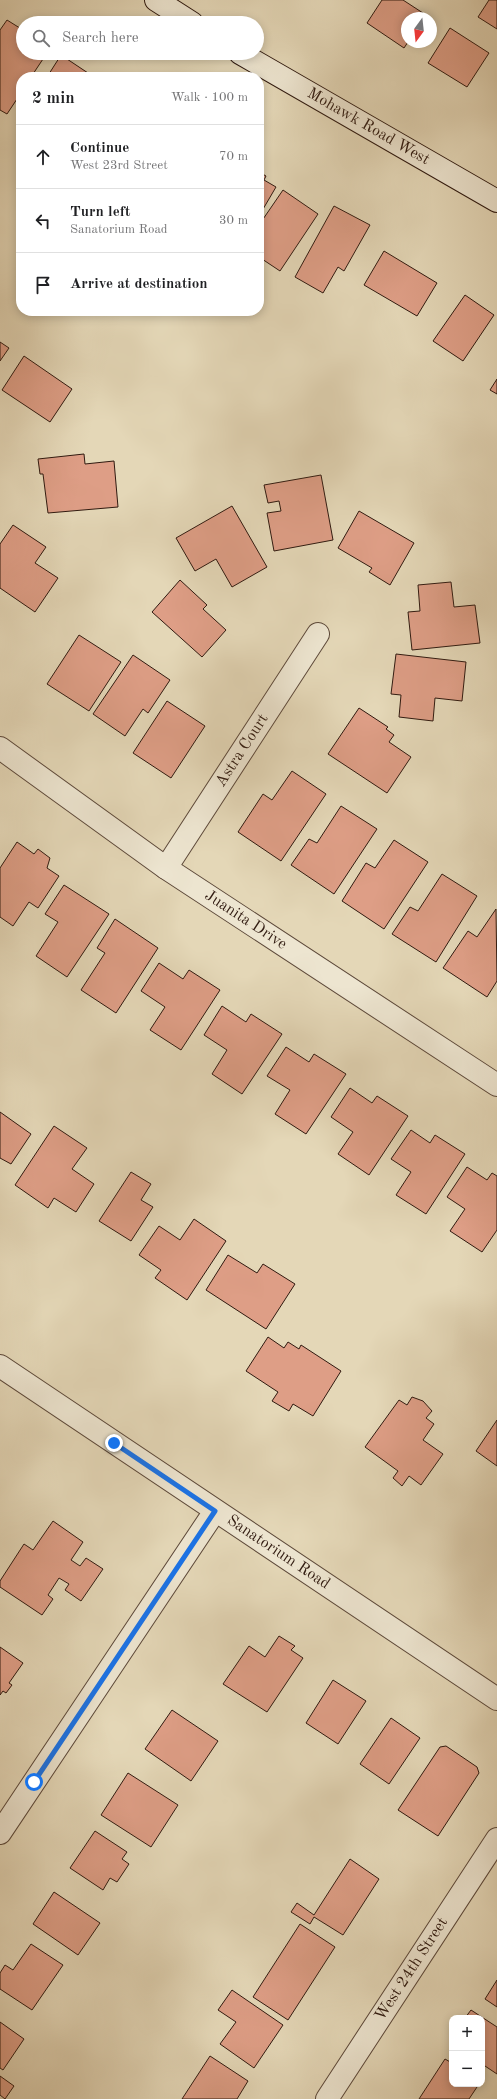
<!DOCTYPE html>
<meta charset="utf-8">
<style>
body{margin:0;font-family:"Old Standard TT",serif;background:#f6f6f6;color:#202124}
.controls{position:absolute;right:12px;bottom:12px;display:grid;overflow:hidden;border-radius:8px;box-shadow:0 2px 10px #0003}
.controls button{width:36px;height:36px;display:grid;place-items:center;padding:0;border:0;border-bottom:1px solid #e0e0e0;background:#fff;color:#202124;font:20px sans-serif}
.compass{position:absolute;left:401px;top:12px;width:36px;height:36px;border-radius:50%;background:#fff;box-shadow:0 2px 10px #0003;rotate:195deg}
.stop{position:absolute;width:12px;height:12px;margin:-9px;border:3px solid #1a73e8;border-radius:50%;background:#fff}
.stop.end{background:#1a73e8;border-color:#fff;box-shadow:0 1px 4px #0008}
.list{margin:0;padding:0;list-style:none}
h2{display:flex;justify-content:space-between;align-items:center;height:52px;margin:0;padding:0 16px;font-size:17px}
h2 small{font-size:13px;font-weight:400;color:#757577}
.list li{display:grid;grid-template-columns:26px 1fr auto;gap:12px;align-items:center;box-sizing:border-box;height:64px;padding:0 16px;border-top:1px solid #e0e0e0}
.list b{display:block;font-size:15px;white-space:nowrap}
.list p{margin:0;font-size:13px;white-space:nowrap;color:#757577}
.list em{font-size:13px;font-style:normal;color:#757577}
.icon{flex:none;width:22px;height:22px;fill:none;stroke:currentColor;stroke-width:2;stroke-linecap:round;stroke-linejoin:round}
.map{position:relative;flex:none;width:497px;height:2099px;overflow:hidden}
.search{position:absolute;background:#fff;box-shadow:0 2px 10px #0003;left:16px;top:16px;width:248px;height:44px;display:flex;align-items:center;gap:10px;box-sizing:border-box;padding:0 14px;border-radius:22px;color:#757577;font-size:15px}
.panel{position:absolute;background:#fff;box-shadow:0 2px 10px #0003;left:16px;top:72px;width:248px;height:244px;border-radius:16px}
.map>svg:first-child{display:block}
.building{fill:#de9e86;stroke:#301a10}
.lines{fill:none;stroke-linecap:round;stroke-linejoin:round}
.street-casing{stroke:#5d493a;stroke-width:24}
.secondary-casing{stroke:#301a10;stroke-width:24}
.street{stroke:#ede5d0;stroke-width:22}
.secondary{stroke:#ede5d0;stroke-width:22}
.route{stroke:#1a73e8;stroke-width:5}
.labels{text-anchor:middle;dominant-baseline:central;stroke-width:4;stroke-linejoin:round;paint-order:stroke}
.street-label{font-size:16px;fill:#301a10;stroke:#ede5d0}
</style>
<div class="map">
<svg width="497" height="2099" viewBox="0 0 497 2099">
<rect width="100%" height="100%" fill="#e4d7b7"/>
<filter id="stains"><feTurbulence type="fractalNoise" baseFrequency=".005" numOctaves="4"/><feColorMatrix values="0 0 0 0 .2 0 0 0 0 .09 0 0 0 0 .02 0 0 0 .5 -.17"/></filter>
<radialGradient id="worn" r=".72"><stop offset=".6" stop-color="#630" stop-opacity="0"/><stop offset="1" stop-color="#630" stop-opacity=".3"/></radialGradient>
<g class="building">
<polygon points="382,0 403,0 426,15 424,18 407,18 408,42 404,48 367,23"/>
<polygon points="489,0 497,0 497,29 478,17"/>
<polygon points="7,20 23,30 23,53 47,53 31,77 21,77 21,93 7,114 0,110 0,30"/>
<polygon points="450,28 489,53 467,87 428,63"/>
<polygon points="61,55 94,77 47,77"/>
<polygon points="259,172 266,176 264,180 276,187 259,216"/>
<polygon points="283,190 318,214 280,271 259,257 259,225"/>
<polygon points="334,206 370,225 344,271 338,267 323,293 295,277"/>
<polygon points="384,251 437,283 417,316 364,285"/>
<polygon points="465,295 494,315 463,361 433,341"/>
<polygon points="0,342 9,348 0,361"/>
<polygon points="24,356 72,389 50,422 2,390"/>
<polygon points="497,379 497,394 490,390"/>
<polygon points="84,454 85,464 114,461 118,507 48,513 43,474 40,474 38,459"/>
<polygon points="321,475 333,540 274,551 267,513 281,511 279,501 268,503 264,485"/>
<polygon points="232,506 267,567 232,587 216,559 195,571 176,538"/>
<polygon points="359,511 414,543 390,585 369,572 372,568 338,548"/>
<polygon points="13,525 46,547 35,563 58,578 35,612 0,588 0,544"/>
<polygon points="180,580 207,605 203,609 226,630 202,657 152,612"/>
<polygon points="451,582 454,607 475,605 480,643 412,650 408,612 420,611 418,585"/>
<polygon points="79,635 121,662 89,711 47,684"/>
<polygon points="396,654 466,662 462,701 435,698 433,721 399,717 401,695 391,694"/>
<polygon points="133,655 170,680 148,713 143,709 125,736 93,714"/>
<polygon points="167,701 205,726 171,778 133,753"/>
<polygon points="359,708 388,727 386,729 394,735 389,742 411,757 387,793 328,754"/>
<polygon points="292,771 326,794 281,861 238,832 263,794 272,800"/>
<polygon points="341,806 377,829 334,894 291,865 309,839 317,843"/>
<polygon points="394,840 428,862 384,929 342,901 366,863 375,868"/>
<polygon points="17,842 34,854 38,849 50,858 47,868 59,876 38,908 29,902 13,926 0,917 0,868"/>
<polygon points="442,874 477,896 436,962 392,934 410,907 418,911"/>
<polygon points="64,885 109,914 67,977 36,956 58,922 45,914"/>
<polygon points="496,909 497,981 487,997 443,968 468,931 477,937"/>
<polygon points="115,919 158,948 116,1013 81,990 105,953 97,948"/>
<polygon points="159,963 183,979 189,970 220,990 181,1050 150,1030 165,1007 141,991"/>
<polygon points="222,1006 246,1022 251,1014 282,1034 242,1094 212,1074 227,1050 204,1035"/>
<polygon points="286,1047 309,1062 314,1054 346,1074 306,1134 275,1114 290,1090 267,1076"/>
<polygon points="350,1088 372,1103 377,1096 408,1116 369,1175 338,1154 353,1132 331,1117"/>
<polygon points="0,1112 31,1134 11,1164 0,1158"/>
<polygon points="54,1126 87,1148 72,1169 94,1184 76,1212 54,1198 48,1208 15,1185"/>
<polygon points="411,1130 430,1143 435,1135 465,1154 426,1214 396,1195 411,1172 391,1159"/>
<polygon points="467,1167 487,1180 492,1173 497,1176 497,1230 482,1252 450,1231 465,1209 447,1197"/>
<polygon points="131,1172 151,1184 141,1200 153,1207 131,1241 99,1221"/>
<polygon points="194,1219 226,1241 187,1300 155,1278 161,1270 139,1255 159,1226 180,1240"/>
<polygon points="228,1255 257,1273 263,1264 295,1284 266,1329 206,1290"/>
<polygon points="268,1337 284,1348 288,1342 299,1349 301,1345 341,1371 313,1416 293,1404 289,1411 272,1401 278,1392 246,1371"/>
<polygon points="412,1397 423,1401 432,1411 426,1418 434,1424 423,1440 443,1454 421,1485 409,1476 402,1486 393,1478 398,1471 365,1447 399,1400 407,1405"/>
<polygon points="497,1420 497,1466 476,1451"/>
<polygon points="53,1521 83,1542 71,1560 80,1566 86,1558 103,1569 81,1601 65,1590 69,1584 59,1578 48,1595 53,1599 42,1615 0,1587 0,1581 24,1544 33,1550"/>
<polygon points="279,1636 295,1646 291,1650 303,1658 267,1712 223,1684 249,1646 265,1657"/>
<polygon points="0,1647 23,1663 9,1683 12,1685 6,1693 3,1691 0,1695"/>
<polygon points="333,1680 366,1701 338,1744 306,1723"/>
<polygon points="172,1710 218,1741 191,1781 145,1749"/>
<polygon points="391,1718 420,1738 389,1784 360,1764"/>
<polygon points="446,1746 477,1767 479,1773 438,1836 398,1810 440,1747"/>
<polygon points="128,1773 178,1805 151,1847 101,1815"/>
<polygon points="95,1831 127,1852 122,1859 129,1864 117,1882 110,1878 103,1890 70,1868"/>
<polygon points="350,1859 379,1879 343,1935 314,1917 310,1924 291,1912 297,1903 314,1915"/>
<polygon points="54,1892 100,1923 78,1955 33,1924"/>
<polygon points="300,1924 335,1947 288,2020 253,1997"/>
<polygon points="31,1944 63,1965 32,2010 0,1989 0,1973 5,1965 13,1970"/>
<polygon points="497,1980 497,2007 485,1999"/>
<polygon points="232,1990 283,2025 254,2068 220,2044 236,2022 218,2010"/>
<polygon points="471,2010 497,2027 497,2074 482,2064 482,2018 465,2018"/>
<polygon points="0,2022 24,2039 3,2070 0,2068"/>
<polygon points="210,2056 248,2081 237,2099 182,2099"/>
<polygon points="445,2059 452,2063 452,2084 479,2084 469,2099 419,2099"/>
<polygon points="0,2076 14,2086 5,2099 0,2095"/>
</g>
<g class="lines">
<defs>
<g id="street">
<path id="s1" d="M 0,748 L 166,868 L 497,1085"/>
<path id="s2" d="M 166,868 L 318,634"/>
<path id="s3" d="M 0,1366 L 497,1699"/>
<polyline points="0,1833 215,1511"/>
<path id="s4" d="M 327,2099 L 497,1839"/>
</g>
<g id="secondary">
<polyline points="156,0 192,23"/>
<path id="s5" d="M 240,53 L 497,201"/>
</g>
</defs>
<use href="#street" class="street-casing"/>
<use href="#secondary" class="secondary-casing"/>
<use href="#street" class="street"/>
<use href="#secondary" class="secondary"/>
</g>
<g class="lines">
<polyline class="route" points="34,1782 215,1511 114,1443"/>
</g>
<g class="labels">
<g class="street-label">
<text stroke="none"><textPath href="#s5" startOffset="148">Mohawk Road West</textPath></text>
<text stroke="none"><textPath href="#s2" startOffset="140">Astra Court</textPath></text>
<text stroke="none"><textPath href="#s1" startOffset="300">Juanita Drive</textPath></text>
<text stroke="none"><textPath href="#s3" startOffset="335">Sanatorium Road</textPath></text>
<text stroke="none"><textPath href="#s4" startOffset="155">West 24th Street</textPath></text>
</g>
</g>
<rect width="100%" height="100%" filter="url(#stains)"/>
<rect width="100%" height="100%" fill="url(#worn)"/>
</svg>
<div class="controls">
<button>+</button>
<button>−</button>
</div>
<svg class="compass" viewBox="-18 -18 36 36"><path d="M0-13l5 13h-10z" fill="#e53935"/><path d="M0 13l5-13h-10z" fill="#757577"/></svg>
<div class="stop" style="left:34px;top:1782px"></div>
<div class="stop end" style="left:114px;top:1443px"></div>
<div class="search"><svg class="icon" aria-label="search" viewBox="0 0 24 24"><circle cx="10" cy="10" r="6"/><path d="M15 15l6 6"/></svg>Search here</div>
<section class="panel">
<h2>2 min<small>Walk · 100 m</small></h2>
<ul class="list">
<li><svg class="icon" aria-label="ahead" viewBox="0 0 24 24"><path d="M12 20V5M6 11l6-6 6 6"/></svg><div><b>Continue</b><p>West 23rd Street</p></div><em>70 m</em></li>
<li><svg class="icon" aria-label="left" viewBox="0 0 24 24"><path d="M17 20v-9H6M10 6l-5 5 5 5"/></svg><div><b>Turn left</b><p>Sanatorium Road</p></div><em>30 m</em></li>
<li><svg class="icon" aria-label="arrive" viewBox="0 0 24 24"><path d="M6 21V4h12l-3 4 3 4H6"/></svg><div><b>Arrive at destination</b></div></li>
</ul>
</section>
</div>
